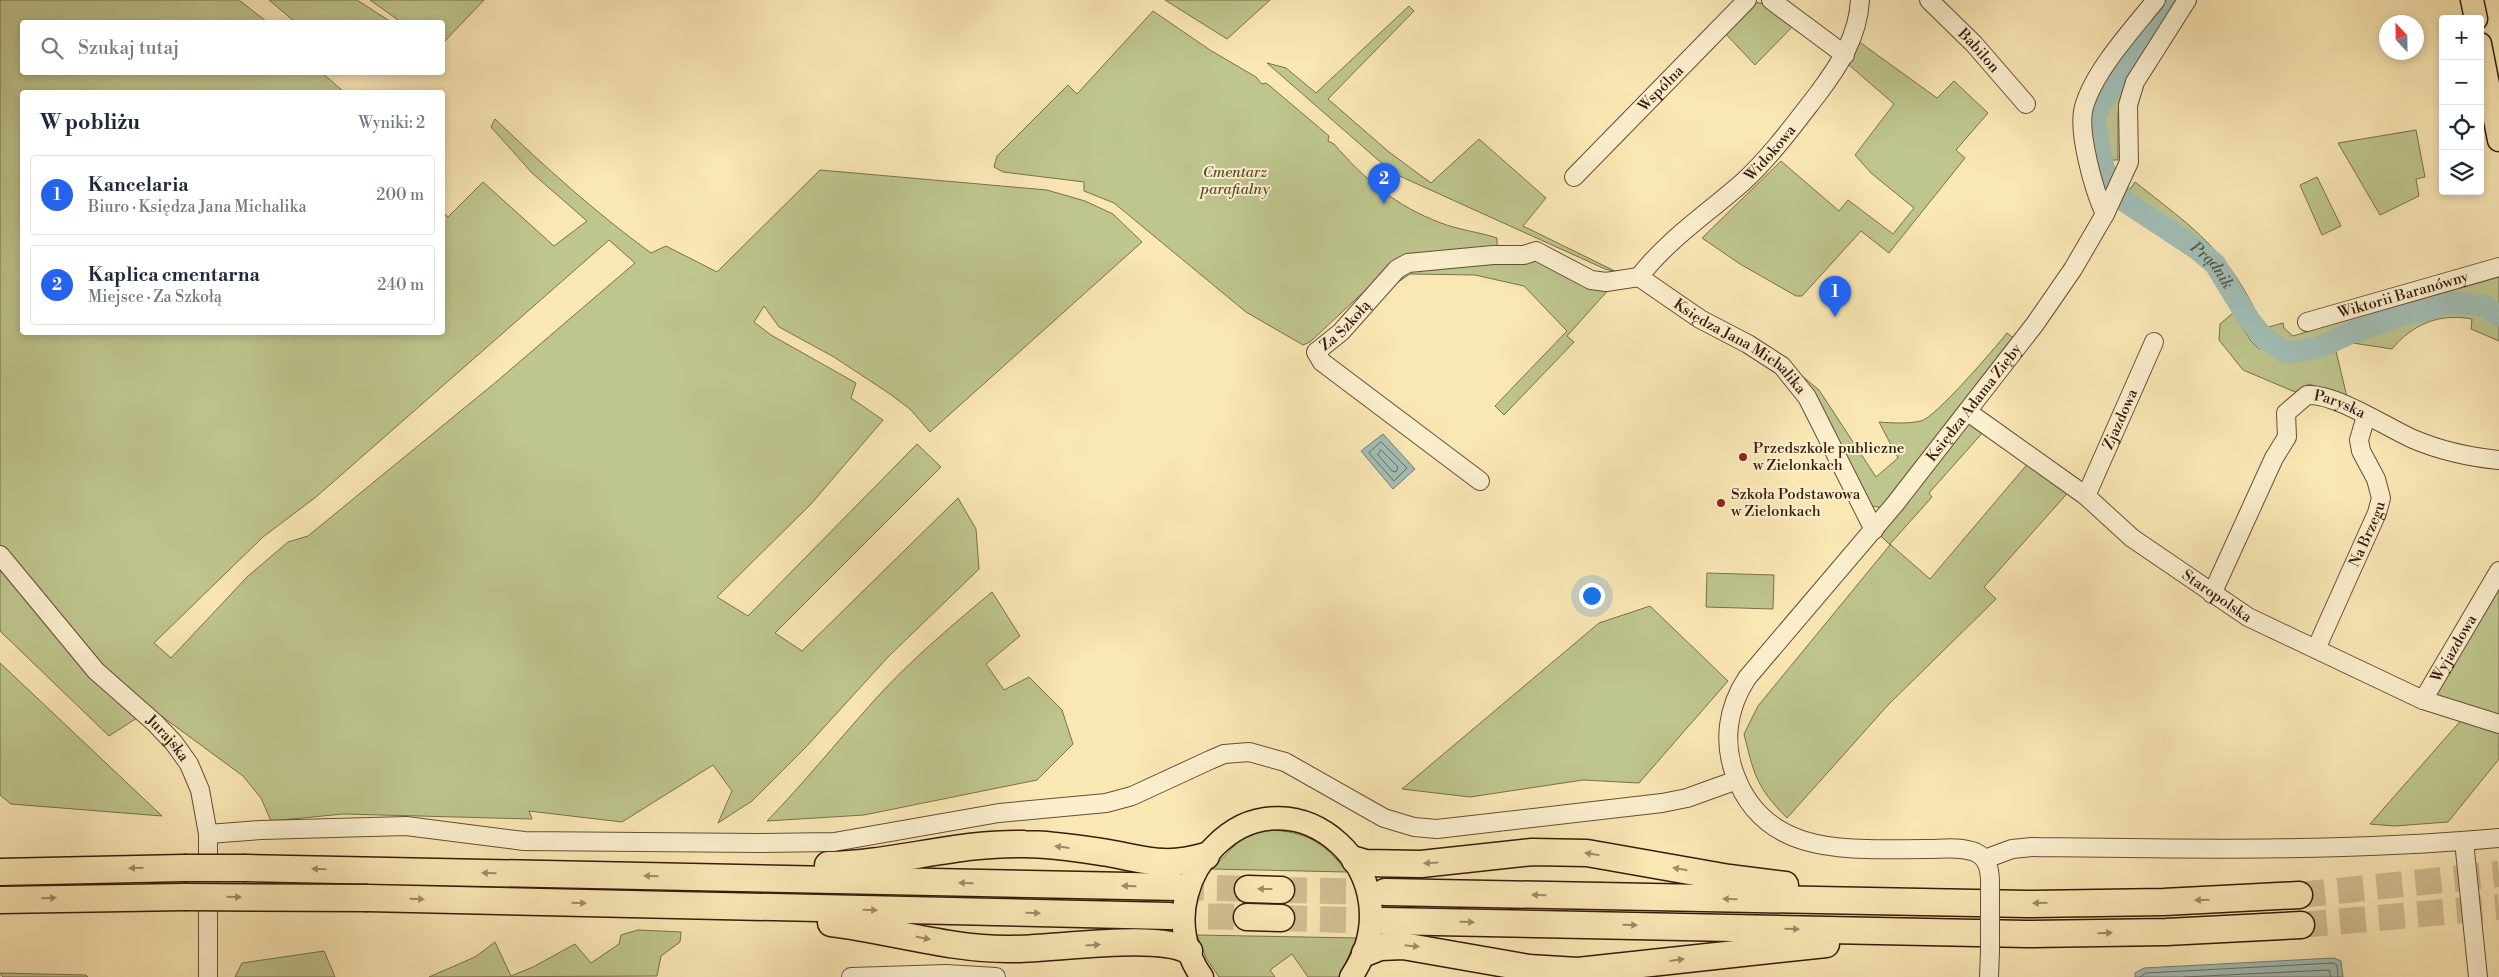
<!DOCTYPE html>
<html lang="pl">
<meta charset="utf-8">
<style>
body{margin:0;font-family:"Libre Bodoni",serif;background:#f2f2f3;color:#1f2937}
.controls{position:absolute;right:15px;top:15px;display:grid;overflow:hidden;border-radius:5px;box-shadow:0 2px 8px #0003}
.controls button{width:45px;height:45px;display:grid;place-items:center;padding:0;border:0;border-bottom:1px solid #e0e1e3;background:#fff;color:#1f2937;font:25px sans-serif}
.compass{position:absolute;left:2379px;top:15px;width:45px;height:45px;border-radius:50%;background:#fff;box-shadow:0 2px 8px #0003;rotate:338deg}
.you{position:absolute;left:1591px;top:595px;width:18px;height:18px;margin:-12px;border:4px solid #fff;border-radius:50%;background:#1a73e8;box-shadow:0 0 0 8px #1a73e833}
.badge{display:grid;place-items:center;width:32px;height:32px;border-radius:50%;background:#2563eb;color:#fff;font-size:16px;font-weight:700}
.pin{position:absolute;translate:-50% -41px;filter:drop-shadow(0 1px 2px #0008)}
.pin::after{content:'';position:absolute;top:26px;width:18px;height:15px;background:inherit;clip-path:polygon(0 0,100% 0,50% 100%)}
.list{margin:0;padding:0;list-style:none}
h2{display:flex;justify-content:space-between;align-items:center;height:65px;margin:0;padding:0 20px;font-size:21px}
h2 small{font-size:16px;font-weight:400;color:#747a83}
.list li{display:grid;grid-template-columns:32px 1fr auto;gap:15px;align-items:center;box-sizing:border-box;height:80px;margin:0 10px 10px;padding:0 10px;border:1px solid #e0e1e3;border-radius:5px}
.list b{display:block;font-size:19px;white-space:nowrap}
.list p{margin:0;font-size:16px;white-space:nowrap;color:#747a83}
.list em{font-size:16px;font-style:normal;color:#747a83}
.icon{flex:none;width:28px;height:28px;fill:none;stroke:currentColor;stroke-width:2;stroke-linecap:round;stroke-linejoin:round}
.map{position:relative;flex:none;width:2499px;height:977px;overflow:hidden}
.search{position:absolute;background:#fff;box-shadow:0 2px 8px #0003;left:20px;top:20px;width:425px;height:55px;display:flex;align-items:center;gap:12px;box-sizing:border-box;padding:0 18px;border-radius:5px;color:#747a83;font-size:19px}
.panel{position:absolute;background:#fff;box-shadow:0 2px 8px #0003;left:20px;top:90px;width:425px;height:245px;border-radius:5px}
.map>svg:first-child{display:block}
.green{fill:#bec58d;stroke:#7a704c;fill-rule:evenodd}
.water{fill:#a1beb6;stroke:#767d72}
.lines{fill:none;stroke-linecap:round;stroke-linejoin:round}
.shore{stroke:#6c6c60;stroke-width:1}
.river{stroke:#a1beb6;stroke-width:22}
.highway-tunnel{stroke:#d2be92;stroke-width:26;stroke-dasharray:26 13;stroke-linecap:butt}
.minor-casing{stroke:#674e35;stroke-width:20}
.major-casing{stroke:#361b0b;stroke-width:25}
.highway-casing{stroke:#361b0b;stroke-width:29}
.minor{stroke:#fbefce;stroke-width:18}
.major{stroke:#f9e7b4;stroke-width:22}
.highway{stroke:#f9e7b4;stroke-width:26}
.minor-bridge-casing{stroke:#674e35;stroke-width:20;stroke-linecap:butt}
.highway-bridge-casing{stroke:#361b0b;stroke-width:29;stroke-linecap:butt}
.minor-bridge{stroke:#fbefce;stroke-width:18}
.highway-bridge{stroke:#f9e7b4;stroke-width:26}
.oneway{fill:#a18b68}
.poi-dot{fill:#8f2418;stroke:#fbefce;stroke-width:2}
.labels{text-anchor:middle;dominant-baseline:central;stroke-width:4;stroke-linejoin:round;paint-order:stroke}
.street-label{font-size:15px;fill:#361b0b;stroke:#fbefce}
.park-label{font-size:15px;font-style:italic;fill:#5f4e32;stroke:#fbefce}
.poi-label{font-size:15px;fill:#361b0b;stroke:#fbefce;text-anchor:start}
.water-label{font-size:16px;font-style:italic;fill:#5b5447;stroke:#fbefce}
</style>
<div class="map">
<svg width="2499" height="977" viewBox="0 0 2499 977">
<rect width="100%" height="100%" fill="#f9e7b4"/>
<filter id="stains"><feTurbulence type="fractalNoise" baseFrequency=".004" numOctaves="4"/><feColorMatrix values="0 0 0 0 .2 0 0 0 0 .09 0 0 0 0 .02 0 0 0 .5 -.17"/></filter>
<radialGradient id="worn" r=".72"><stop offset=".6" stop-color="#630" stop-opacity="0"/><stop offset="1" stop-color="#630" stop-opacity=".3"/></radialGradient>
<g class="green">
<path d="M 0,0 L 239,0 L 267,22 L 22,22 L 22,72 L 322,73 L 344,92 L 22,92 L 22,332 L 442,332 L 443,212 L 448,217 L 483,182 L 554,246 L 587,221 L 532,173 L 491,127 L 495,119 C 545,167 595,212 651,253 L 666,246 L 717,272 L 820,170 L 1047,190 L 1085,201 L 1113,214 L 1142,242 L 930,432 L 910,409 L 890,394 L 834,357 L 779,327 L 764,306 L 754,322 L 771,335 L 856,383 L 851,398 L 883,420 L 811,504 L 717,597 L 748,616 L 917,444 L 941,467 L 775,633 L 802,651 L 958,498 L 976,529 L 979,569 L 888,657 L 805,748 L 752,801 L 718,823 L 732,791 L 713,765 L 622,822 L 529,811 L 532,819 L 343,814 L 271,821 L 261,798 L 243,776 L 126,690 L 94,661 L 67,622 L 0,545 ZM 609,240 L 635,263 L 496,382 L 308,536 L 288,542 L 247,577 L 171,658 L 154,643 L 263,537 L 316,497 Z"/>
<polygon points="269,0 357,0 391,22 295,22"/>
<polygon points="370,0 484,0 443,43 442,22 401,22"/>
<polygon points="1165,0 1270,0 1227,39"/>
<polygon points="1755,2 1768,5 1796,23 1755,65 1723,31"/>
<path d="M 2159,5 L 2172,13 L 2124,90 L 2118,114 L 2118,160 L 2112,160 L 2103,185 C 2099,166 2091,144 2091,124 C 2089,89 2138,33 2159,5 Z"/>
<polygon points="1409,6 1414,11 1328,99 1389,152 1431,183 1479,139 1546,198 1523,226 1617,272 1605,269 1393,173 1267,63 1286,68 1316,93"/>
<path d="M 1153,11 L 1210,50 L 1256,77 L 1262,84 L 1266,83 L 1270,86 L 1329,136 L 1328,141 L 1334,144 C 1365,180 1396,206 1441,223 C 1459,230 1479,232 1497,238 L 1497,250 L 1416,254 L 1393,261 L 1370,286 L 1310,342 L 1303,345 L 1246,312 L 1114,203 L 1084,191 L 1084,182 L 1003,172 L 994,167 L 997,156 L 1068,85 L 1077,94 Z"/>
<polygon points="1858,41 1937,98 1954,81 1988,113 1956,150 1965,158 1889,253 1861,231 1802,296 1796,296 1740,264 1702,238 1781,161 1839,211 1848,200 1893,234 1914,208 1871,173 1855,155 1894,104 1848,64"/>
<polygon points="2416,130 2425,177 2416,179 2419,196 2380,215 2338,143"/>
<polygon points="2317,177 2341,226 2322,235 2300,185"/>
<path d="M 2135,182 C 2169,209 2209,237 2234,274 C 2246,291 2255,310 2265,328 L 2283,323 L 2284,328 L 2293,336 L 2499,273 L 2499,341 L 2471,329 L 2472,319 C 2439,313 2413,324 2392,349 L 2346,342 L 2335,347 L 2347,397 L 2309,384 L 2295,392 L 2243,370 L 2219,340 L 2220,324 L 2233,313 L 2251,341 L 2259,349 L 2265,345 L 2249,328 L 2216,274 L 2117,208 Z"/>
<polygon points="1492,259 1542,261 1611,287 1567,336 1574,342 1504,415 1495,406 1567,331 1524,286 1475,275 1410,274 1382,293 1397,273"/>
<path d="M 2007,333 L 2015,339 L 1887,508 L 1869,506 L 1796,371 L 1819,390 L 1876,477 L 1898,458 L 1879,422 C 1893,423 1907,424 1921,421 C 1935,418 1995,348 2007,333 Z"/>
<path d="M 1970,422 L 1985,430 L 1929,493 L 1932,497 L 1890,544 L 1930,579 L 2030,461 L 2072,488 L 1984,587 L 1996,599 L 1888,705 L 1787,818 C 1756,787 1754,774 1744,734 L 1758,706 L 1890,545 L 1879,534 Z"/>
<polygon points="0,566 98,685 137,718 109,736 0,631"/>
<polygon points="1707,573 1774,575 1773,609 1706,607"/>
<polygon points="2499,582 2499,717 2438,698 2435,692"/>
<path d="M 992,592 L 1020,636 L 986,664 L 1004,690 L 1029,677 L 1062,710 L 1073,744 L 1037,780 L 864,815 L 767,821 C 804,783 836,743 871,704 C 907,663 950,627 992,592 Z"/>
<polygon points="1650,606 1728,681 1639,783 1583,780 1470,797 1402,789 1599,623"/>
<polygon points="0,663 162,816 11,804 0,795"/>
<polygon points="2464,717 2499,728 2499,759 2448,822 2394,826 2370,824"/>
<path d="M 1267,830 C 1306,831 1324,842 1347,872 L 1212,869 L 1244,836 Z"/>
<polygon points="638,930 681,932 680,942 661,956 657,976 429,977 475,957 495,942 511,976 533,967 575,944 591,963 619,944 621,935"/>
<polygon points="1197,935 1357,938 1339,977 1308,977 1292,954 1270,970 1275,977 1219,977 1206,958"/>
<polygon points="324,951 335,977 235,977 242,963"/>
<polygon points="0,973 86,975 88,977 3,977"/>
</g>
<g class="water">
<polygon points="1383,434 1415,469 1393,489 1361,451"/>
<polygon points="2334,958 2341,961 2343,977 2135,977 2135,973 2144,968"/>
</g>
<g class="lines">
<g class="shore">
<polygon points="1381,442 1407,468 1394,481 1369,453"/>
<polygon points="1381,450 1398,467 1396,472 1392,471 1378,455"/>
<polyline points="2140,977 2146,973 2333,963 2337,965 2338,977"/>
<polyline points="2184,977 2329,970 2331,977"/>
</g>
<path class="river" id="s1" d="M 2170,0 C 2147,39 2118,73 2096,113 L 2094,120 L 2104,170 L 2126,202 L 2196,248 L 2215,264 L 2248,318 L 2263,337 L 2286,353 L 2318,348 L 2353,332 L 2407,313 L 2428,310 L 2450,302 L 2484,306 L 2499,315"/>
<g class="highway-tunnel">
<polyline points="1178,887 1248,889"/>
<polyline points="1281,890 1385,892"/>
<polyline points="2299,895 2499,874"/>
<polyline points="1169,916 1247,917"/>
<polyline points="1281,918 1384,921"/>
<polyline points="2301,925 2499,907"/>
</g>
<defs>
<g id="minor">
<polyline points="1771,0 1845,55"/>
<path id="s2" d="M 1929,0 L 1974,44 L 2026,104"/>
<path id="s3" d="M 1574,177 L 1747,0"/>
<path d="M 2105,214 C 2094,191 2077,131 2084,107 C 2094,71 2132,30 2156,0"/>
<path id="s4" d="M 1639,277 C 1667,240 1708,213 1743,182 C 1771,156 1793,126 1817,95 C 1839,66 1858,37 1860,0"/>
<path id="s5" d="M 2307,322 L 2499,267"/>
<path id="s6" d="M 1968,412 L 2086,496 L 2132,538 L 2248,617 L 2423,700 L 2499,724"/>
<path id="s7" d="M 1480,481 L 1322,362 L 1316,352 L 1341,332 L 1397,269 L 1408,263 L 1493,255 L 1524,255 L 1536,251 L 1591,280 L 1606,282 L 1639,277 L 1700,319 L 1748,344 L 1782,366 L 1807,397 L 1874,530"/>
<path id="s8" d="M 2086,496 L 2154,342"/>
<path id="s9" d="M 0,555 L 96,671 L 155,723 L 174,743 L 189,764 L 200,790 L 208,834 L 208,977"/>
<path id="s10" d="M 2212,594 L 2274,458 L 2287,437 L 2286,413 L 2307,395 C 2335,393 2386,427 2413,439 C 2441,451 2469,457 2499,460"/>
<path id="s11" d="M 2316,649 L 2377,513 L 2381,498 L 2376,479 L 2361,451 L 2359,440 L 2366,416"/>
<path id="s12" d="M 2423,700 L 2499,571"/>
<polyline points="208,834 261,830 406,826 524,841 759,843 834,842 999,813 1106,803 1132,796 1210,760 1224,754 1249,752 1285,762 1384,818 1414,827 1437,829 1662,803 1687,798 1737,780"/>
<polyline points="2464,841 2478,977"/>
<path d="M 1985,859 L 2012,849 L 2032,847 C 2188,849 2344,852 2499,838"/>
<path id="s13" d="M 1990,883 C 1990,870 1988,858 1975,852 C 1960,846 1941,849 1926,849 C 1851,849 1764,859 1734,772 C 1723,740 1728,707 1747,678 L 1895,504 L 2035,324 L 2073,269 L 2105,214 L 2129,162 L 2128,105 L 2135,82 L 2187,0"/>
<polyline points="851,977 946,974 996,977"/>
<polyline points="1989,977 1990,952"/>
</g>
<g id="major">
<polyline points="2472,0 2476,19"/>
<polyline points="2480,44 2499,140"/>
<path d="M 1202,977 C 1185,954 1179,922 1187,894 C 1192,874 1201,860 1215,846 C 1294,766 1420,874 1351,977"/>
</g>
<g id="highway">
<polyline points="1355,860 1365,863 1421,864 1532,852 1587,853 1729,878 1785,885"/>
<path d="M 828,865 C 894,864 959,842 1025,844 C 1052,844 1081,849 1108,853 C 1147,860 1165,868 1206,856"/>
<polyline points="246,868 1178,887"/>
<polyline points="0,872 184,868"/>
<polyline points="1248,889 1281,890"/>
<polyline points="1385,892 2027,904 2164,902 2299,895"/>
<polyline points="368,898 1169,916"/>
<polyline points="0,900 185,897"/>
<polyline points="1247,917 1281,918"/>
<polyline points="1384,921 2027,934 2166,932 2301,925"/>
<path d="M 831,923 C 890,930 948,949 1008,949 C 1049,950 1158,932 1189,951"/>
<polyline points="1365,953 1380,947 1403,946 1529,968 1578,971 1826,944"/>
</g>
</defs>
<use href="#minor" class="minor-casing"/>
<use href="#major" class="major-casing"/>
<use href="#highway" class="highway-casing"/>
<use href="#minor" class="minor"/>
<use href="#major" class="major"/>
<use href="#highway" class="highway"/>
<defs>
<polyline id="minor-bridge" points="1990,952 1990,883"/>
<g id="highway-bridge">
<polyline points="184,868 246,868"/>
<polyline points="185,897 368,898"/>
</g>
</defs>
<use href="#minor-bridge" class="minor-bridge-casing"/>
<use href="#highway-bridge" class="highway-bridge-casing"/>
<use href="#minor-bridge" class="minor-bridge"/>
<use href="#highway-bridge" class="highway-bridge"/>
</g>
<defs><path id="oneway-solid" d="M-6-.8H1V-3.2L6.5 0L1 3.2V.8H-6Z" transform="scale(1.25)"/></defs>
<g class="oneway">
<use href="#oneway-solid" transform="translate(1062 847) rotate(-173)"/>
<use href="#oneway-solid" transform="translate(1592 854) rotate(-171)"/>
<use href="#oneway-solid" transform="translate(1431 863) rotate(177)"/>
<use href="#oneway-solid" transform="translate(136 868) rotate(179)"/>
<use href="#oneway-solid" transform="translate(319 869) rotate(-179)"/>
<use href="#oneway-solid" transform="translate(1680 869) rotate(-170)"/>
<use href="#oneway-solid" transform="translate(489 873) rotate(-179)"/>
<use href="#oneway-solid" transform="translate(651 876) rotate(-179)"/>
<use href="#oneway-solid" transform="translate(966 883) rotate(-179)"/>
<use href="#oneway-solid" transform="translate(1129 886) rotate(-179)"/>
<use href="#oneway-solid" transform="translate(1265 889) rotate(-179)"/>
<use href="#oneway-solid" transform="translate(1539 895) rotate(-179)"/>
<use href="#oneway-solid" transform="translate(234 897) rotate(1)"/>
<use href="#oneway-solid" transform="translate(49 898) rotate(-1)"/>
<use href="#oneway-solid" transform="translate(417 899) rotate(1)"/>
<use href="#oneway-solid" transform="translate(1730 899) rotate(-179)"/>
<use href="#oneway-solid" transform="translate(2202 900) rotate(178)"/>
<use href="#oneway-solid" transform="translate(579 903) rotate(1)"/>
<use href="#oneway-solid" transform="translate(2040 903) rotate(179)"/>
<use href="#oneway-solid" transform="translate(870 910) rotate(1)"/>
<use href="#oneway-solid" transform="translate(1033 913) rotate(1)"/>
<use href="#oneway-solid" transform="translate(1467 922) rotate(1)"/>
<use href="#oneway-solid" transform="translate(1630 925) rotate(1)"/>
<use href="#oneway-solid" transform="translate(1792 929) rotate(1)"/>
<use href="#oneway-solid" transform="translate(2105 933) rotate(-1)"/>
<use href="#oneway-solid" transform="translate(923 938) rotate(11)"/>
<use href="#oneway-solid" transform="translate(1093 945) rotate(-3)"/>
<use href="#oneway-solid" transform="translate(1412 946) rotate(6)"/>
<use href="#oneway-solid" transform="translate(1677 960) rotate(-8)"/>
</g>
<g class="poi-dot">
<circle cx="1743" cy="457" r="5"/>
<circle cx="1721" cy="503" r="5"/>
</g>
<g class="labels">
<g class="street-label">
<text stroke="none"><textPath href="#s2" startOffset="71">Babilon</textPath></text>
<text stroke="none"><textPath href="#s3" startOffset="124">Wspólna</textPath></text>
<text stroke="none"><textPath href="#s4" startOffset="181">Widokowa</textPath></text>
<text stroke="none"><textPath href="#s5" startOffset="100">Wiktorii Baranówny</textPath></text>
<text stroke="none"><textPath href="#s7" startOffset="249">Za Szkołą</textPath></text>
<text stroke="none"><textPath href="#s7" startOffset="701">Księdza Jana Michalika</textPath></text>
<text stroke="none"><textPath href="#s13" startOffset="766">Księdza Adama Zięby</textPath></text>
<text stroke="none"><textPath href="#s10" startOffset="260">Paryska</textPath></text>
<text stroke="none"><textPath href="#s8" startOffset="84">Zjazdowa</textPath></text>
<text stroke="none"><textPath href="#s11" startOffset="126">Na Brzegu</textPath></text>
<text stroke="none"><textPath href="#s6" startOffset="310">Staropolska</textPath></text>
<text stroke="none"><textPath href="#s12" startOffset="60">Wyjazdowa</textPath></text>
<text stroke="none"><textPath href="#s9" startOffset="249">Jurajska</textPath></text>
</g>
<g class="park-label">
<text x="1235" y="172">Cmentarz<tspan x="1235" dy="17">parafialny</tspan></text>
</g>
<g class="poi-label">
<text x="1753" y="448">Przedszkole publiczne<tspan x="1753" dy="17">w Zielonkach</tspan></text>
<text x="1731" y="494">Szkoła Podstawowa<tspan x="1731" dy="17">w Zielonkach</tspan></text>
</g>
<g class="water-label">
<text stroke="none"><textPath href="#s1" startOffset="340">Prądnik</textPath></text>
</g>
</g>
<rect width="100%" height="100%" filter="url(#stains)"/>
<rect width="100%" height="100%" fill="url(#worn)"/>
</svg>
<div class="controls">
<button>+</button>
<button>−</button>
<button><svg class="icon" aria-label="locate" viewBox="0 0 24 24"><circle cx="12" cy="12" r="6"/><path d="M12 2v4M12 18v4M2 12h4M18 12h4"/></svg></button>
<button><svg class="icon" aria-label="layers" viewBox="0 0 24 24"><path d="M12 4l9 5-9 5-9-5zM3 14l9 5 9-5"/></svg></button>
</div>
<svg class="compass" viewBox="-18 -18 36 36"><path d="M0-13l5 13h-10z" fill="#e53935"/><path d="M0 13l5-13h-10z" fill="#747a83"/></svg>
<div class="you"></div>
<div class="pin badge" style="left:1835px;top:317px">1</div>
<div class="pin badge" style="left:1384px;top:204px">2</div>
<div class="search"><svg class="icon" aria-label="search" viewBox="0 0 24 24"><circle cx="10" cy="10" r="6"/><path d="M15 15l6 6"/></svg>Szukaj tutaj</div>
<section class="panel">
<h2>W pobliżu<small>Wyniki: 2</small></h2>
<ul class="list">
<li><span class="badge">1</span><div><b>Kancelaria</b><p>Biuro · Księdza Jana Michalika</p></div><em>200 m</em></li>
<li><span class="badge">2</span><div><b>Kaplica cmentarna</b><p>Miejsce · Za Szkołą</p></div><em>240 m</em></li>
</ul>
</section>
</div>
